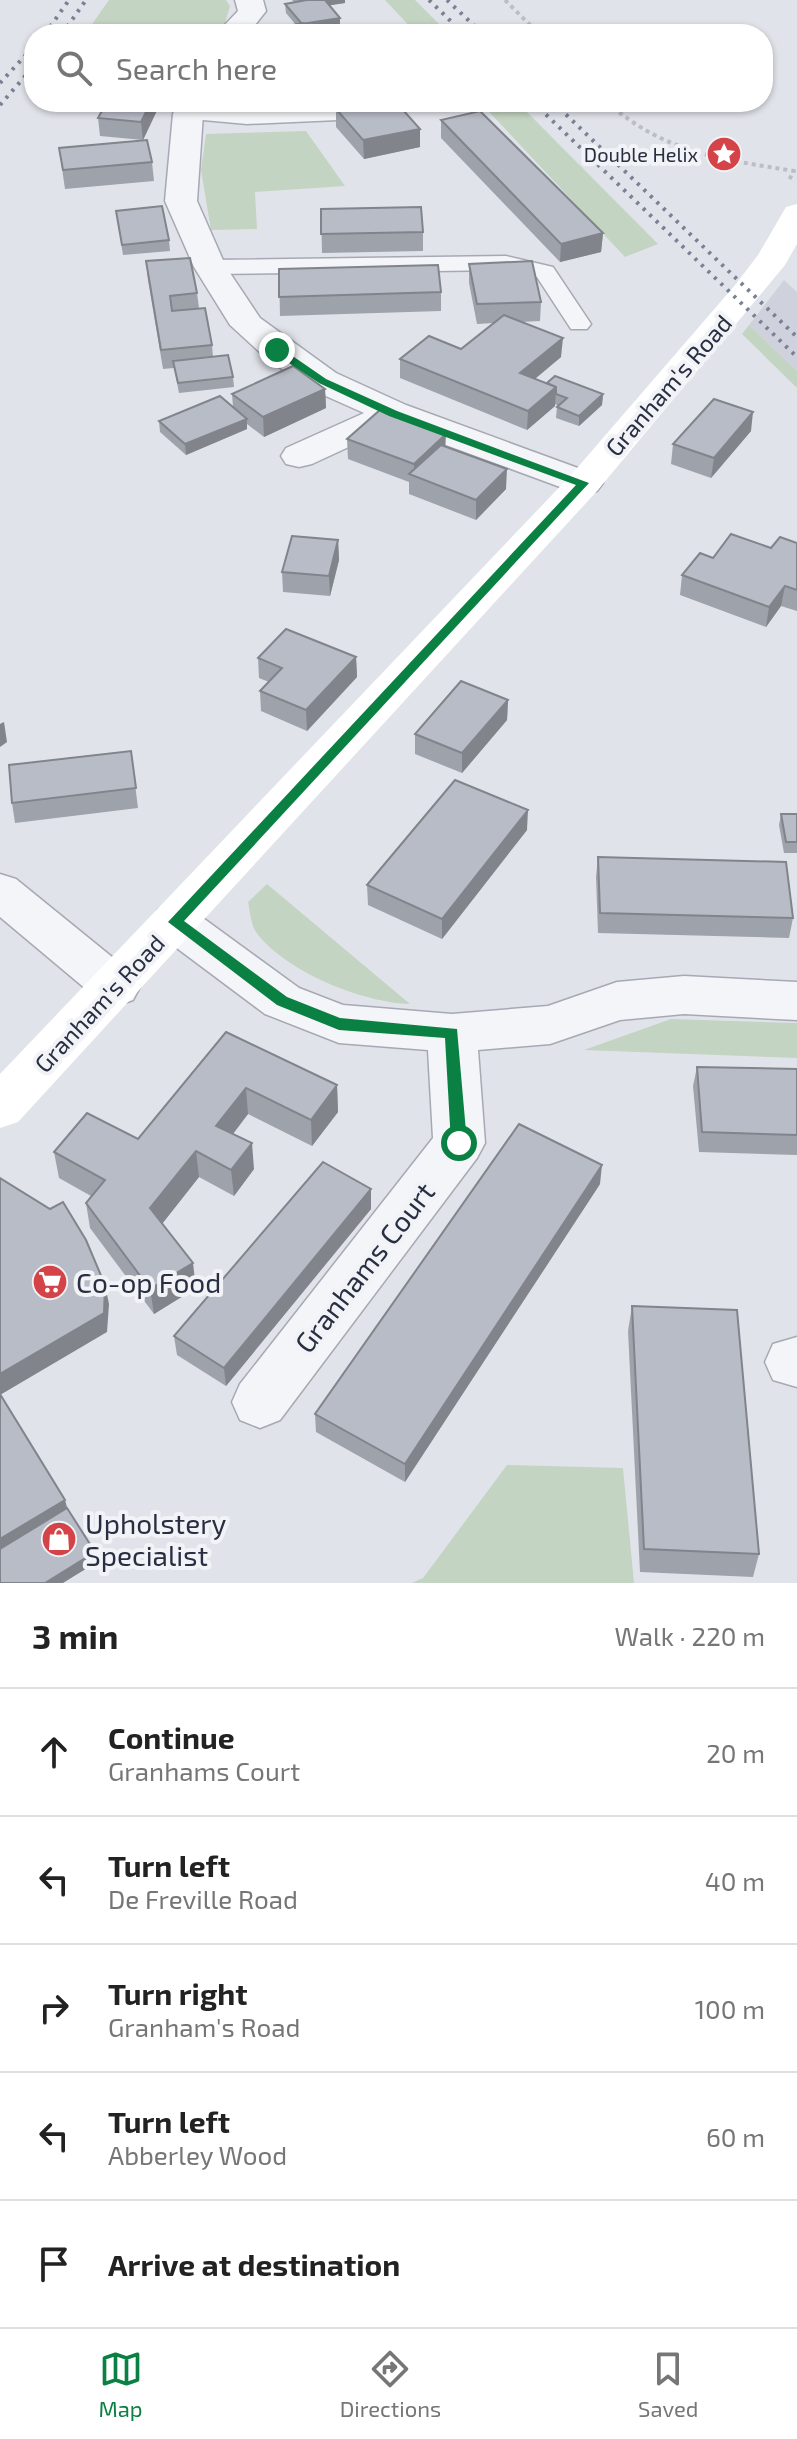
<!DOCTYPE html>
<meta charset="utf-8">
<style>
body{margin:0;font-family:"Exo 2",sans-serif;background:#f2f2f2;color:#222}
.stop{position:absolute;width:24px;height:24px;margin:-18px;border:6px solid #0b8043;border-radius:50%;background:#fff}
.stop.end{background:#0b8043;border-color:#fff;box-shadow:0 2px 8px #0008}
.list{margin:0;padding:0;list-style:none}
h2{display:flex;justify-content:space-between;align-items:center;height:104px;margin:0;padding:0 32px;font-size:34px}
h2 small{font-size:26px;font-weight:400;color:#767676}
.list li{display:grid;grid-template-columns:52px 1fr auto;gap:24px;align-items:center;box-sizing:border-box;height:128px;padding:0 32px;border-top:2px solid #e0e0e0}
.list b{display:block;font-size:30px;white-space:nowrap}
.list p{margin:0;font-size:26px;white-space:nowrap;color:#767676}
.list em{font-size:26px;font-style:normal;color:#767676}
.icon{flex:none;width:44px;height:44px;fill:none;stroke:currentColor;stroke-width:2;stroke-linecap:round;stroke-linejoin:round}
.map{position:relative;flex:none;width:797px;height:1583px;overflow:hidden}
.search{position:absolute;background:#fff;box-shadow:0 2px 6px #0004;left:24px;right:24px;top:24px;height:88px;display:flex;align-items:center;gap:20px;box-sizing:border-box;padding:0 28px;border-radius:32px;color:#767676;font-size:30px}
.sheet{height:744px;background:#fff}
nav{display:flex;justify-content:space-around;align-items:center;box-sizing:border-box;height:112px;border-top:2px solid #e0e0e0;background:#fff;font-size:22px;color:#767676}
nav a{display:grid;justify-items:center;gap:4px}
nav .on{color:#0b8043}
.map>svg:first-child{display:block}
.built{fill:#cfd2dc}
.green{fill:#c4d4c2}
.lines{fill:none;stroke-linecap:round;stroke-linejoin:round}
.lane-casing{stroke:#a6a9b4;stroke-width:3}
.street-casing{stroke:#a6a9b4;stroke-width:3}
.path{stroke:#bbbec5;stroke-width:4;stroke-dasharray:4 4;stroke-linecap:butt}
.lane{fill:#f4f5f8;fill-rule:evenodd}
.street{fill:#f4f5f8;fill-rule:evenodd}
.secondary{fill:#fff;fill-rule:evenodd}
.rail{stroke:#7a8194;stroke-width:4;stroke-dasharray:3 6;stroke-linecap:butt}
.wall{fill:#9ea2ab}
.shaded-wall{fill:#81848b}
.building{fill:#b8bcc7;stroke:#81848b;stroke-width:2}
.route{fill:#0b8043}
.labels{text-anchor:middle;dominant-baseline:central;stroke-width:8;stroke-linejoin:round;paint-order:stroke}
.far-poi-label{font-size:20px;fill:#292f42;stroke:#f1f3f7;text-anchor:end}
.street-label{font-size:24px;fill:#292f42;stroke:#f1f3f7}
.near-street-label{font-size:28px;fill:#292f42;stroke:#f1f3f7}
.near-poi-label{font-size:28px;fill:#292f42;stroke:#f1f3f7;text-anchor:start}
</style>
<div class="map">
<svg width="797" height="1583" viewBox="0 0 797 1583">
<rect width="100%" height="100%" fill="#e1e3ea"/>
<polygon class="built" points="784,280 797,292 797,371 749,325"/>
<g class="green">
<polygon points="109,0 226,0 230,6 225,23 207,34 85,34"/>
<polygon points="385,0 415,0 449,34 417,34"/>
<polygon points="480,102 517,102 658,244 625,257"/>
<polygon points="306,131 345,186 255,192 257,229 211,230 201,170 206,134"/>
<polygon points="749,325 797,371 797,388 742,334"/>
<path d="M 267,884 L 410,1004 C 363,1003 284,971 256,932 C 251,925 250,911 248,902 Z"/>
<polygon points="671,1019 797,1023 797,1058 584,1050"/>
<polygon points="507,1465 623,1468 634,1583 412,1583 423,1578"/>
</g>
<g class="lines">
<defs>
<g id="lane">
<polygon points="188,108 247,112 338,108 348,114 338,120 247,124 181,118 178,114 181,110"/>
<polygon points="506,256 553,267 591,324 587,329 571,329 537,277 506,270 210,274 199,267 210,260"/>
</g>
<g id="street">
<polygon points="235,0 263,0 266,11 248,34 216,34 238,11"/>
<polygon points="177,102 207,102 203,114 197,201 226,267 260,318 336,373 406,405 597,475 603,483 597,491 584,494 571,491 394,426 312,464 299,467 286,464 281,456 286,448 364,413 310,389 265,357 230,325 194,267 165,201 173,114"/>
<polygon points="0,874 16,879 133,974 140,987 133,1000 116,1006 99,1000 0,917"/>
<polygon points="175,904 192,910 299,988 343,1005 452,1014 548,1006 617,982 684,976 797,982 797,1020 684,1014 620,1020 550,1044 478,1050 485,1143 477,1158 280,1420 260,1428 240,1420 232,1402 240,1384 433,1138 428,1050 339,1043 265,1014 158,934 152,922 158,910"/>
<polygon points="797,1337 797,1387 773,1380 765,1362 773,1344"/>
</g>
</defs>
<use href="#lane" class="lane-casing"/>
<use href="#street" class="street-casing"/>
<g class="path">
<polyline points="505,0 539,34"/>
<path d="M 607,102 C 664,153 721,159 794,171 L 789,180"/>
</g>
<use href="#lane" class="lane"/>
<use href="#street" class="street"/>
<polygon class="secondary" points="797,204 797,244 785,265 597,491 18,1122 0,1128 0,1074 571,475 736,284 758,255 786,207"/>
<g class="rail">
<polyline points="429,0 464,34"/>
<polyline points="447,0 483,34"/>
<polyline points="45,34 69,0"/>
<polyline points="62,34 86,0"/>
<polyline points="0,83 34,46"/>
<polyline points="533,102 797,357"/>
<polyline points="553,102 797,337"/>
<polyline points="0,105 34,66"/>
</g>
</g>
<g class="wall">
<polygon points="292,0 345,0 345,3 329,5 340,27 296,25 286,13 285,4 294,2"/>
<polygon points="107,102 161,102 143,140 100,136 98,118"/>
<polygon points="318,102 368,102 324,110"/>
<polygon points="336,109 420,129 420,147 364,159 336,127"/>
<polygon points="441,120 603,233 601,252 560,262 441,138"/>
<polygon points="59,148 152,162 154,181 65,189"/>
<polygon points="321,209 423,232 423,251 322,253"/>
<polygon points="116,211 169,240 170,251 123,255"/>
<polygon points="146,261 197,293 199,308 212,345 213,357 233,377 234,387 179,393 174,368 163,369 148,280"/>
<polygon points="469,264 541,302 540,321 521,322 561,357 535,379 547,383 603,394 602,405 579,426 556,418 557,407 558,406 555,404 555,406 527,430 400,378 400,359 461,349 494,323 477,324 469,283"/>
<polygon points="279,269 441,292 441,311 280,316"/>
<polygon points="325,389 326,408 264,437 247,424 247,429 186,455 160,432 159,421 233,407 232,394"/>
<polygon points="751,431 711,478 671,464 673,444"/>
<polygon points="347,439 445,446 506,489 476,520 409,494 409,482 348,459"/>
<polygon points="338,540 339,560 330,596 283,592 282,572"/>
<polygon points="797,543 797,611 781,606 766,627 680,595 682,575 713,558"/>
<polygon points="356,657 357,677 307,731 261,711 260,691 269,682 259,678 258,658"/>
<polygon points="508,700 507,720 462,773 415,754 415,734"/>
<polygon points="131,751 138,808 15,823 12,803"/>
<polygon points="781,814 797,814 797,853 784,853 779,825"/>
<polygon points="527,830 442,939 368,905 367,885"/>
<polygon points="598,857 793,918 789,938 598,933 596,877"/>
<polygon points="226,1032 337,1085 338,1112 312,1146 248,1114 233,1134 254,1169 234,1196 199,1177 162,1224 196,1288 154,1314 90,1228 86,1203 91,1196 59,1178 54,1152 138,1139"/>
<polygon points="697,1067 797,1069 797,1155 699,1152 693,1086"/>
<polygon points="600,1184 405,1482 316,1432 315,1414"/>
<polygon points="371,1189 371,1209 226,1386 177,1355 174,1336"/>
<polygon points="632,1306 759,1554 753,1577 640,1572 628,1331"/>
</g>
<g class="shaded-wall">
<polygon points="299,0 345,0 345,3 300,10"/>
<polygon points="340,18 340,27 303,34 303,25"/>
<polygon points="151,102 161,102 143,140 141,122"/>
<polygon points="324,102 368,102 324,110"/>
<polygon points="420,129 420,147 364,159 363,140"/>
<polygon points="603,233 601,252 560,262 561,244"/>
<polygon points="563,338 561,357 519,392 520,373"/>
<polygon points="556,387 555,406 527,430 528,411"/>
<polygon points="325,389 326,408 264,437 263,417"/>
<polygon points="603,394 602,405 579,426 579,416"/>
<polygon points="753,412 751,431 711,478 714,458"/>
<polygon points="247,419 247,429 186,455 185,444"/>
<polygon points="446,434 445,454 414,476 414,464"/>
<polygon points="507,469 506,489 476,520 476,500"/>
<polygon points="338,540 339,560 330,596 329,576"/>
<polygon points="785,586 781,606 766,627 769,607"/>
<polygon points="356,657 357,677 307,731 306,710"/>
<polygon points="508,700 507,720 462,773 462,753"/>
<polygon points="4,722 7,742 0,747 0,724"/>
<polygon points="528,810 527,830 442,939 442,919"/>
<polygon points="337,1085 338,1112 312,1146 311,1120"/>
<polygon points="246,1088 248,1114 219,1152 216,1126"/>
<polygon points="252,1143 254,1169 234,1196 231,1170"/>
<polygon points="196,1151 199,1177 154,1234 150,1208"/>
<polygon points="602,1165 600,1184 405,1482 405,1464"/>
<polygon points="371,1189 371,1209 226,1386 224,1368"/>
<polygon points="193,1263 196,1288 154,1314 150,1289"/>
<polygon points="105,1285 109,1304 107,1332 0,1395 0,1374"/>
<polygon points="65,1500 70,1518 0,1560 0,1539"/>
<polygon points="95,1552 97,1562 63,1583 45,1583"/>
</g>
<g class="building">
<polygon points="307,0 325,0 340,18 302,24 285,4"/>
<polygon points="304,23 312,34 240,34"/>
<polygon points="151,28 188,31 186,34 147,34"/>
<polygon points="107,102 151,102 141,122 98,118"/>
<polygon points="370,102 396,102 420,129 363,140 336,109"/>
<polygon points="480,111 603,233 561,244 441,120"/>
<polygon points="147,140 152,162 63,170 59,148"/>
<polygon points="162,206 169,240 122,245 116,211"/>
<polygon points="421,207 423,232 321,234 321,209"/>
<polygon points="190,258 197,293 170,296 172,311 205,308 212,345 161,350 146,261"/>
<polygon points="532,261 541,302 477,304 469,264"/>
<polygon points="438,265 441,292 279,297 279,269"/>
<polygon points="504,315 563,338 520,373 556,387 528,411 400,359 429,336 461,349"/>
<polygon points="228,355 233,377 178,383 173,361"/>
<polygon points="293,366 325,389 263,417 232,394"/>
<polygon points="555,376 603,394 579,416 557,407 567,398 556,394 556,387 547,383"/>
<polygon points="220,396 247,419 185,444 159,421"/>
<polygon points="714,399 753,412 714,458 673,444"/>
<polygon points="380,410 446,434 414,464 347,439"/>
<polygon points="441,445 507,469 476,500 409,474"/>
<polygon points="731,534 771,548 780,537 797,543 797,590 785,586 769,607 682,575 700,553 713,558"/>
<polygon points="292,536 338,540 329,576 282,572"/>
<polygon points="286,629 356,657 306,710 260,691 282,668 258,658"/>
<polygon points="461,681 508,700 462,753 415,734"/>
<polygon points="131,751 136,788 12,803 9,765"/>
<polygon points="455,780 528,810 442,919 367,885"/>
<polygon points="781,814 797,814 797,842 786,842"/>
<polygon points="598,857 786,862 793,918 600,913"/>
<polygon points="226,1032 337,1085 311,1120 246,1088 216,1126 252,1143 231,1170 196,1151 150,1208 193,1263 150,1289 86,1203 105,1180 54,1152 87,1113 138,1139"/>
<polygon points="697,1067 797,1069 797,1135 702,1132"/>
<polygon points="519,1124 602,1165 405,1464 315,1414"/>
<polygon points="323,1162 371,1189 224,1368 174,1336"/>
<polygon points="0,1178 50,1209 63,1202 86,1240 105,1285 104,1313 0,1374"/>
<polygon points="632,1306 737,1310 759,1554 644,1549"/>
<polygon points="0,1394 65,1500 0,1539"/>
<polygon points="67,1508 95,1552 45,1583 0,1583 0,1549"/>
</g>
<polygon class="route" points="274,348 281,348 326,379 397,411 589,483 184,921 287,997 340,1018 457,1029 467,1143 459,1149 451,1143 445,1038 339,1030 277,1005 168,922 576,485 389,416 319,383 274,353"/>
<defs>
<symbol id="sight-disc" viewBox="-11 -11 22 22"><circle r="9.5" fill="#d34347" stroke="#f1f3f7"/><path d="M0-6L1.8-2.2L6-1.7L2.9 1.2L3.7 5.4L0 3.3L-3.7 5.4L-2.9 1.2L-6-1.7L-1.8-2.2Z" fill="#fff"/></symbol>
<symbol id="supermarket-disc" viewBox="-11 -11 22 22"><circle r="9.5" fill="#d34347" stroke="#f1f3f7"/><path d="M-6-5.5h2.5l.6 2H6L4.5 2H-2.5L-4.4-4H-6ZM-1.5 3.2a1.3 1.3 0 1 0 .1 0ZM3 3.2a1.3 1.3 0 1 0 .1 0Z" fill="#fff"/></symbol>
<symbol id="shop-disc" viewBox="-11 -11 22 22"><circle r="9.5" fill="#d34347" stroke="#f1f3f7"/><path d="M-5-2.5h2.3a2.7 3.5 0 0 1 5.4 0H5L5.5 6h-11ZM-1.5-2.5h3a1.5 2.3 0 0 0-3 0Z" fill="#fff"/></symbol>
</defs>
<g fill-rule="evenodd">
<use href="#sight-disc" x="704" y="134" width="40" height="40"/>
<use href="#supermarket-disc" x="30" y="1262" width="40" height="40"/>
<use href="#shop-disc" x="39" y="1519" width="40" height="40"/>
</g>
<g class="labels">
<g class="far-poi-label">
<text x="698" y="154">Double Helix</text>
</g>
<g class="street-label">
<text transform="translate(668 385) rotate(-49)">Granham's Road</text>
<text transform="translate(99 1003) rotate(-47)">Granham's Road</text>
</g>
<g class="near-street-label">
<text transform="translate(364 1267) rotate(-52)">Granhams Court</text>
</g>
<g class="near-poi-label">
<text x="76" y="1282">Co-op Food</text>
<text x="85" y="1523">Upholstery<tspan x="85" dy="32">Specialist</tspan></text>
</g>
</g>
</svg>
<div class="stop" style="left:459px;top:1143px"></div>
<div class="stop end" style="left:277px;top:350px"></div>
<div class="search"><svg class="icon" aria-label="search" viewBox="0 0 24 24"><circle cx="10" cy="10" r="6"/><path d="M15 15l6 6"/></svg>Search here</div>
</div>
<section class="sheet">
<h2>3 min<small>Walk · 220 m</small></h2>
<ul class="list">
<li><svg class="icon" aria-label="ahead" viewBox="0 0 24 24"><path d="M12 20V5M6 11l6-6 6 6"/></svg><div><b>Continue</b><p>Granhams Court</p></div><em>20 m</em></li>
<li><svg class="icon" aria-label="left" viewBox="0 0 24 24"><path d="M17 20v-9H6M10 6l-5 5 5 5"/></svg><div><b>Turn left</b><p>De Freville Road</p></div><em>40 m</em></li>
<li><svg class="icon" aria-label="right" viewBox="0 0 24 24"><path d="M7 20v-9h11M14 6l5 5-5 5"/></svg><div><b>Turn right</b><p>Granham's Road</p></div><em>100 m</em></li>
<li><svg class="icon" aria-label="left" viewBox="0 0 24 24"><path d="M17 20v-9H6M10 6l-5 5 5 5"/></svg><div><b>Turn left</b><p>Abberley Wood</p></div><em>60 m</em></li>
<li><svg class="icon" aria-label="arrive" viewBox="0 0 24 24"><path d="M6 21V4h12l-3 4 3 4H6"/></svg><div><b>Arrive at destination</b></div></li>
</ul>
</section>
<nav>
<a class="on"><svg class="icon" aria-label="map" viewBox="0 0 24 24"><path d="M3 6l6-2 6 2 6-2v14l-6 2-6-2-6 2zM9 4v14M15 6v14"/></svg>Map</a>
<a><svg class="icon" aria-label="directions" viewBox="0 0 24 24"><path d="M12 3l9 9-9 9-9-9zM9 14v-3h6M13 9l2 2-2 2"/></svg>Directions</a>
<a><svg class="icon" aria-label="saved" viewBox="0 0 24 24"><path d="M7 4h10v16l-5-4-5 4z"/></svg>Saved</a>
</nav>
